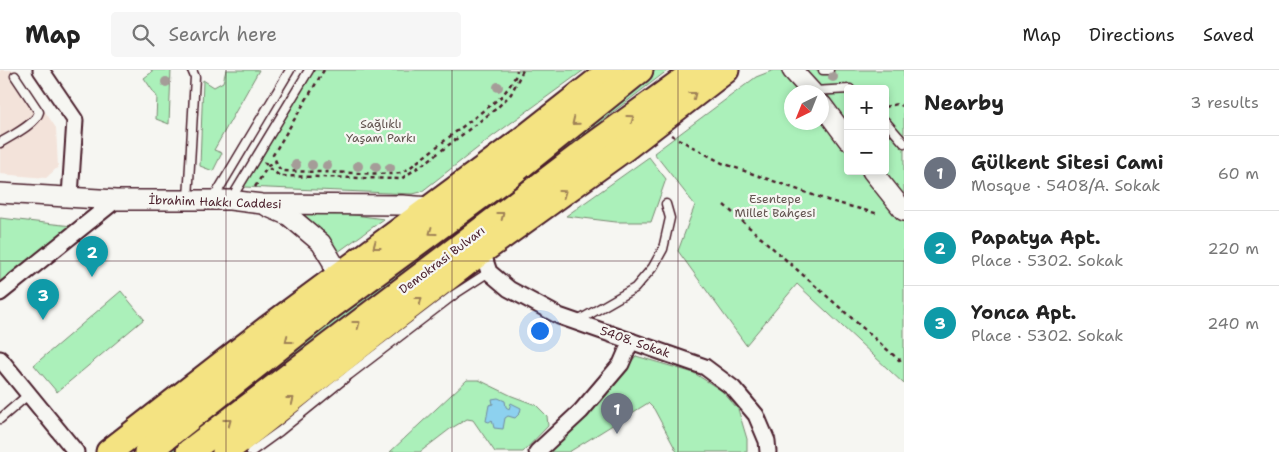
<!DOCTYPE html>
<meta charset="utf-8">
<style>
body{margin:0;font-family:"Shantell Sans",sans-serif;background:#f6f6f6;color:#222}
.controls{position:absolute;right:15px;top:15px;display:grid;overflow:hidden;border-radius:5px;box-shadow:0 2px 8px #0003}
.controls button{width:45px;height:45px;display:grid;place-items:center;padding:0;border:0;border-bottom:1px solid #e0e0e0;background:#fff;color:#222;font:25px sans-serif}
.compass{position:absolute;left:784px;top:15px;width:45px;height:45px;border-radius:50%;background:#fff;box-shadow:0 2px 8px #0003;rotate:223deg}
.you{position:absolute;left:539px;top:260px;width:18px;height:18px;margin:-12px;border:4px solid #fff;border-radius:50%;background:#1a73e8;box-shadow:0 0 0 8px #1a73e833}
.badge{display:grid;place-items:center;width:32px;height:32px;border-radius:50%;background:#4a1f2b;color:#fff;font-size:16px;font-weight:700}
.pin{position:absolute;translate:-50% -41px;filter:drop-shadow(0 1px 2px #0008)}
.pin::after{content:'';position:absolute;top:26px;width:18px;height:15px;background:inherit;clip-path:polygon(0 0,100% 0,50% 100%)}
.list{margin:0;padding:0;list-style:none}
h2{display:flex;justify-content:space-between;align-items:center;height:65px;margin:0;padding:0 20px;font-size:21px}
h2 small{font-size:16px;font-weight:400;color:#767676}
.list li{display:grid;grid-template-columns:32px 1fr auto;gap:15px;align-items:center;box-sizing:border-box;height:75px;padding:0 20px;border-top:1px solid #e0e0e0}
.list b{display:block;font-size:19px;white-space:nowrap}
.list p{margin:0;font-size:16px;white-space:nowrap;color:#767676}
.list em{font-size:16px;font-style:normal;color:#767676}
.icon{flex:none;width:28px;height:28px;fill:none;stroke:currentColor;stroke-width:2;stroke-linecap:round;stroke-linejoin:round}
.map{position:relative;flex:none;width:904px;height:382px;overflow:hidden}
header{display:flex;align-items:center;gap:30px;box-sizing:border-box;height:70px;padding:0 25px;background:#fff;border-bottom:1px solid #e0e0e0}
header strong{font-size:24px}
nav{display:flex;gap:28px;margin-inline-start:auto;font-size:18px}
.search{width:350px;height:45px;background:#f6f6f6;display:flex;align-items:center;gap:12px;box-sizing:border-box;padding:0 18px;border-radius:5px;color:#767676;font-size:19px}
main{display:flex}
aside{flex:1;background:#fff}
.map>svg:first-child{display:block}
.built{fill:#f3e3da}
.green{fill:#abf0ba;stroke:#7a8872;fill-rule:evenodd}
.water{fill:#8dd1ef;stroke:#728aa1}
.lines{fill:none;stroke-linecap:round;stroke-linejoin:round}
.service-casing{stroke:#4a1f2b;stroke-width:11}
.minor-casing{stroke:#4a1f2b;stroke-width:19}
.tertiary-casing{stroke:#4a1f2b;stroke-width:22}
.trunk-casing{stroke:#4a1f2b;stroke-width:29}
.path{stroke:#4a1f2b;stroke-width:2.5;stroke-dasharray:4 4;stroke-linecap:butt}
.service{stroke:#f6f6f2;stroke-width:8}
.minor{stroke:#f6f6f2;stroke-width:15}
.tertiary{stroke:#f6f6f2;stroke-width:19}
.trunk{stroke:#f4e382;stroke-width:25}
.tree{fill:#a59c98}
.oneway{stroke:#9f8156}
.grid{fill:none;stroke:#4a1f2b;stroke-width:1;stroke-opacity:0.55}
.labels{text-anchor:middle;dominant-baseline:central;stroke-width:4.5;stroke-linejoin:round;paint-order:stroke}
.park-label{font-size:12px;fill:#62534f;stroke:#f6f6f2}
.street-label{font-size:12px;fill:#4a1f2b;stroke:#f6f6f2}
</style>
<header>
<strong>Map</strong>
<div class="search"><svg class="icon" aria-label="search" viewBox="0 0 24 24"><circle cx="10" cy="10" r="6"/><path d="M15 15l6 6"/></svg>Search here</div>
<nav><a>Map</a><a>Directions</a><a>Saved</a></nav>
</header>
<main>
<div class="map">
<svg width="904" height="382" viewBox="0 0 904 382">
<rect width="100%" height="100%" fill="#f6f6f2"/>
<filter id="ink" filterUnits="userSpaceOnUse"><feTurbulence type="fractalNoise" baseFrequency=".02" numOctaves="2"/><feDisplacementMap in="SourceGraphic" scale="10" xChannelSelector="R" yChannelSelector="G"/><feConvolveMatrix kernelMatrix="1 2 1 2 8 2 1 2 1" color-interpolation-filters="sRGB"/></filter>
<g filter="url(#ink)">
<polygon class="built" points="0,0 17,0 56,58 58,97 46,108 0,104"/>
<g class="green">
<polygon points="151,0 171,0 169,54 156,49 157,27 144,8 152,2"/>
<polygon points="226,0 259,0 214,80 222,83 213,101 200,96 203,10 214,17 223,12"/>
<polygon points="314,0 584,0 493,66 421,122 413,124 244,117"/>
<polygon points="650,0 668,0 587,62 482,147 267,307 173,382 158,382"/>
<path d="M 774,0 L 904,0 L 904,314 L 797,214 L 746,275 L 678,181 L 695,135 L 654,83 L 756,7 ZM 848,19 L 885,19 L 885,101 L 848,101 ZM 792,22 L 822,22 L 822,52 L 792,52 Z"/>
<polygon points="649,87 666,109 651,152 616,152 566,146"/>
<polygon points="317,140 384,149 338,182 313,156 295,143"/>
<polygon points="0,148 72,156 0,213"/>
<polygon points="121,221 144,249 57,322 34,295"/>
<polygon points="636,286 694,303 722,321 738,339 747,369 747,382 677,382 654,339 648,333 569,382 545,382 604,322"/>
<polygon points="467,310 479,310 512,326 536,335 547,346 548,356 523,382 495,382 473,350 467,349 450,359 420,382 390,382"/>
</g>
<polygon class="water" points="498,328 505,331 506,337 509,339 511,333 521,338 520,343 515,348 508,346 505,348 503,359 494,358 492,350 489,352 486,351 489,335 493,334 492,329"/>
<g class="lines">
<defs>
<g id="service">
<polyline points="823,0 829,0"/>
<polyline points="813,21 850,19"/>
<polyline points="885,51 904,73"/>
<path d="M 0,73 C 11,66 36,54 39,42 L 15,6"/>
<polyline points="188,129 195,7 192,0"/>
<polyline points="213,129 290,0"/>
<polyline points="231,129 309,0"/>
<polyline points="576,252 635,218 653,197 663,179 670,148 666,134"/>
<polyline points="0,349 29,324"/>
<polyline points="251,382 280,361 349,305 455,224 489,202"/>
</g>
<g id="minor">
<polyline points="41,0 75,50 70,126"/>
<polyline points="482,181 489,202 509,219 559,246 705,297 733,318 756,345 767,371 768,382"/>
<polyline points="0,223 116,130"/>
<polyline points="0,289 76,382"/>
<polyline points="537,382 581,341 621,294 631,271"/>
</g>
<g id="tertiary">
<polyline points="792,0 812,22"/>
<polyline points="822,35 848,70"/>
<polyline points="872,101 904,141"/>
<polyline points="0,123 116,130 230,130 262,134 402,135 430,137"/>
<polyline points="268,137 289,146 321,173 332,191 336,207"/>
</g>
<g id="trunk">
<polyline points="109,382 267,259 522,70 611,0"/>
<polyline points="147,382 327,239 509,105 640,0"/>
<polyline points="189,382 587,80 697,0"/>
<polyline points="225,382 390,252 482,181 625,78 726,0"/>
</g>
</defs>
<use href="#service" class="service-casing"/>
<use href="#minor" class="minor-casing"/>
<use href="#tertiary" class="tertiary-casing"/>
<use href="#trunk" class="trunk-casing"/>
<g class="path">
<polyline points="324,0 273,85 279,98 283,101 391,104 401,103 408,99 488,37 502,26 509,17 515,7 517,0"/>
<polyline points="885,37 897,34 904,36"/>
<polyline points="671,65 722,93 830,131 879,144"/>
<polyline points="264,92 270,99 280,106 401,109 429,90 497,38 511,24 523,0"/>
<polyline points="255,117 268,96 275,92"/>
<polyline points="724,135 899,290 904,289"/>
</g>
<use href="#service" class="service"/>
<use href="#minor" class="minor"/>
<use href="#tertiary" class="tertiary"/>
<use href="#trunk" class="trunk"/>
</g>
<g class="tree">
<circle cx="833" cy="7" r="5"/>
<circle cx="166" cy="12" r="5"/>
<circle cx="498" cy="17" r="5"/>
<circle cx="296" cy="95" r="5"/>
<circle cx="312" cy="95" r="5"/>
<circle cx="327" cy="96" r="5"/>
<circle cx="358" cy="96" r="5"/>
<circle cx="376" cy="97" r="5"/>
<circle cx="390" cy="98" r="5"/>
</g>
<defs><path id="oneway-chevron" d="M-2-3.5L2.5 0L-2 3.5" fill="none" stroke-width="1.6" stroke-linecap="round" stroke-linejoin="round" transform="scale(1.25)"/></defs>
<g class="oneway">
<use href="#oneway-chevron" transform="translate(693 25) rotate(-38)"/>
<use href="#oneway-chevron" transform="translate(631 48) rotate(-36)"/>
<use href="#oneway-chevron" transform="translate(575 52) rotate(141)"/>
<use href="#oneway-chevron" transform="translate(563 123) rotate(-36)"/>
<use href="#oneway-chevron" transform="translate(501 145) rotate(-37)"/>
<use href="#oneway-chevron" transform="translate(432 162) rotate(144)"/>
<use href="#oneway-chevron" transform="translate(376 176) rotate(143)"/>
<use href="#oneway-chevron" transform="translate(419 230) rotate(-37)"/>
<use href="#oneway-chevron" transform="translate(357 254) rotate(-37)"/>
<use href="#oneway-chevron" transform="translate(288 270) rotate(142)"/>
<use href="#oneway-chevron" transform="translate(291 330) rotate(-38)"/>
<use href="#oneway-chevron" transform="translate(228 352) rotate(-37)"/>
</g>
</g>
<path class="grid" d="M 226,0 L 226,382M 452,0 L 452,382M 678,0 L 678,382M 0,191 L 904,191"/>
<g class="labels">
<g class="park-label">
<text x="381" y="54">Sağlıklı<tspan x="381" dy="14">Yaşam Parkı</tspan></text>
<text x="775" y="129">Esentepe<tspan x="775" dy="14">Millet Bahçesi</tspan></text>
</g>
<g class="street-label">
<text transform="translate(215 132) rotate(2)">İbrahim Hakkı Caddesi</text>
<text transform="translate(442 190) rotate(-37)">Demokrasi Bulvarı</text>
<text transform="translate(635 272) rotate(19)">5408. Sokak</text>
</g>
</g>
</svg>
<div class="controls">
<button>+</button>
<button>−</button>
</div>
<svg class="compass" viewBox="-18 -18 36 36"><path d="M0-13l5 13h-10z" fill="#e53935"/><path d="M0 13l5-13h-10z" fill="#767676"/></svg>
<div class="you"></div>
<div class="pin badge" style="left:617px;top:364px;background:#6b7280">1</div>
<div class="pin badge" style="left:92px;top:207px;background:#0f9aa8">2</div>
<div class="pin badge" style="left:43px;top:250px;background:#0f9aa8">3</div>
</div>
<aside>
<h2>Nearby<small>3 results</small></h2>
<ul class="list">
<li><span class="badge" style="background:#6b7280">1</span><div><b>Gülkent Sitesi Cami</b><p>Mosque · 5408/A. Sokak</p></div><em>60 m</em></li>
<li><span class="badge" style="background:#0f9aa8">2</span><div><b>Papatya Apt.</b><p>Place · 5302. Sokak</p></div><em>220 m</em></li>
<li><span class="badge" style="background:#0f9aa8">3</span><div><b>Yonca Apt.</b><p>Place · 5302. Sokak</p></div><em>240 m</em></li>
</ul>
</aside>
</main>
